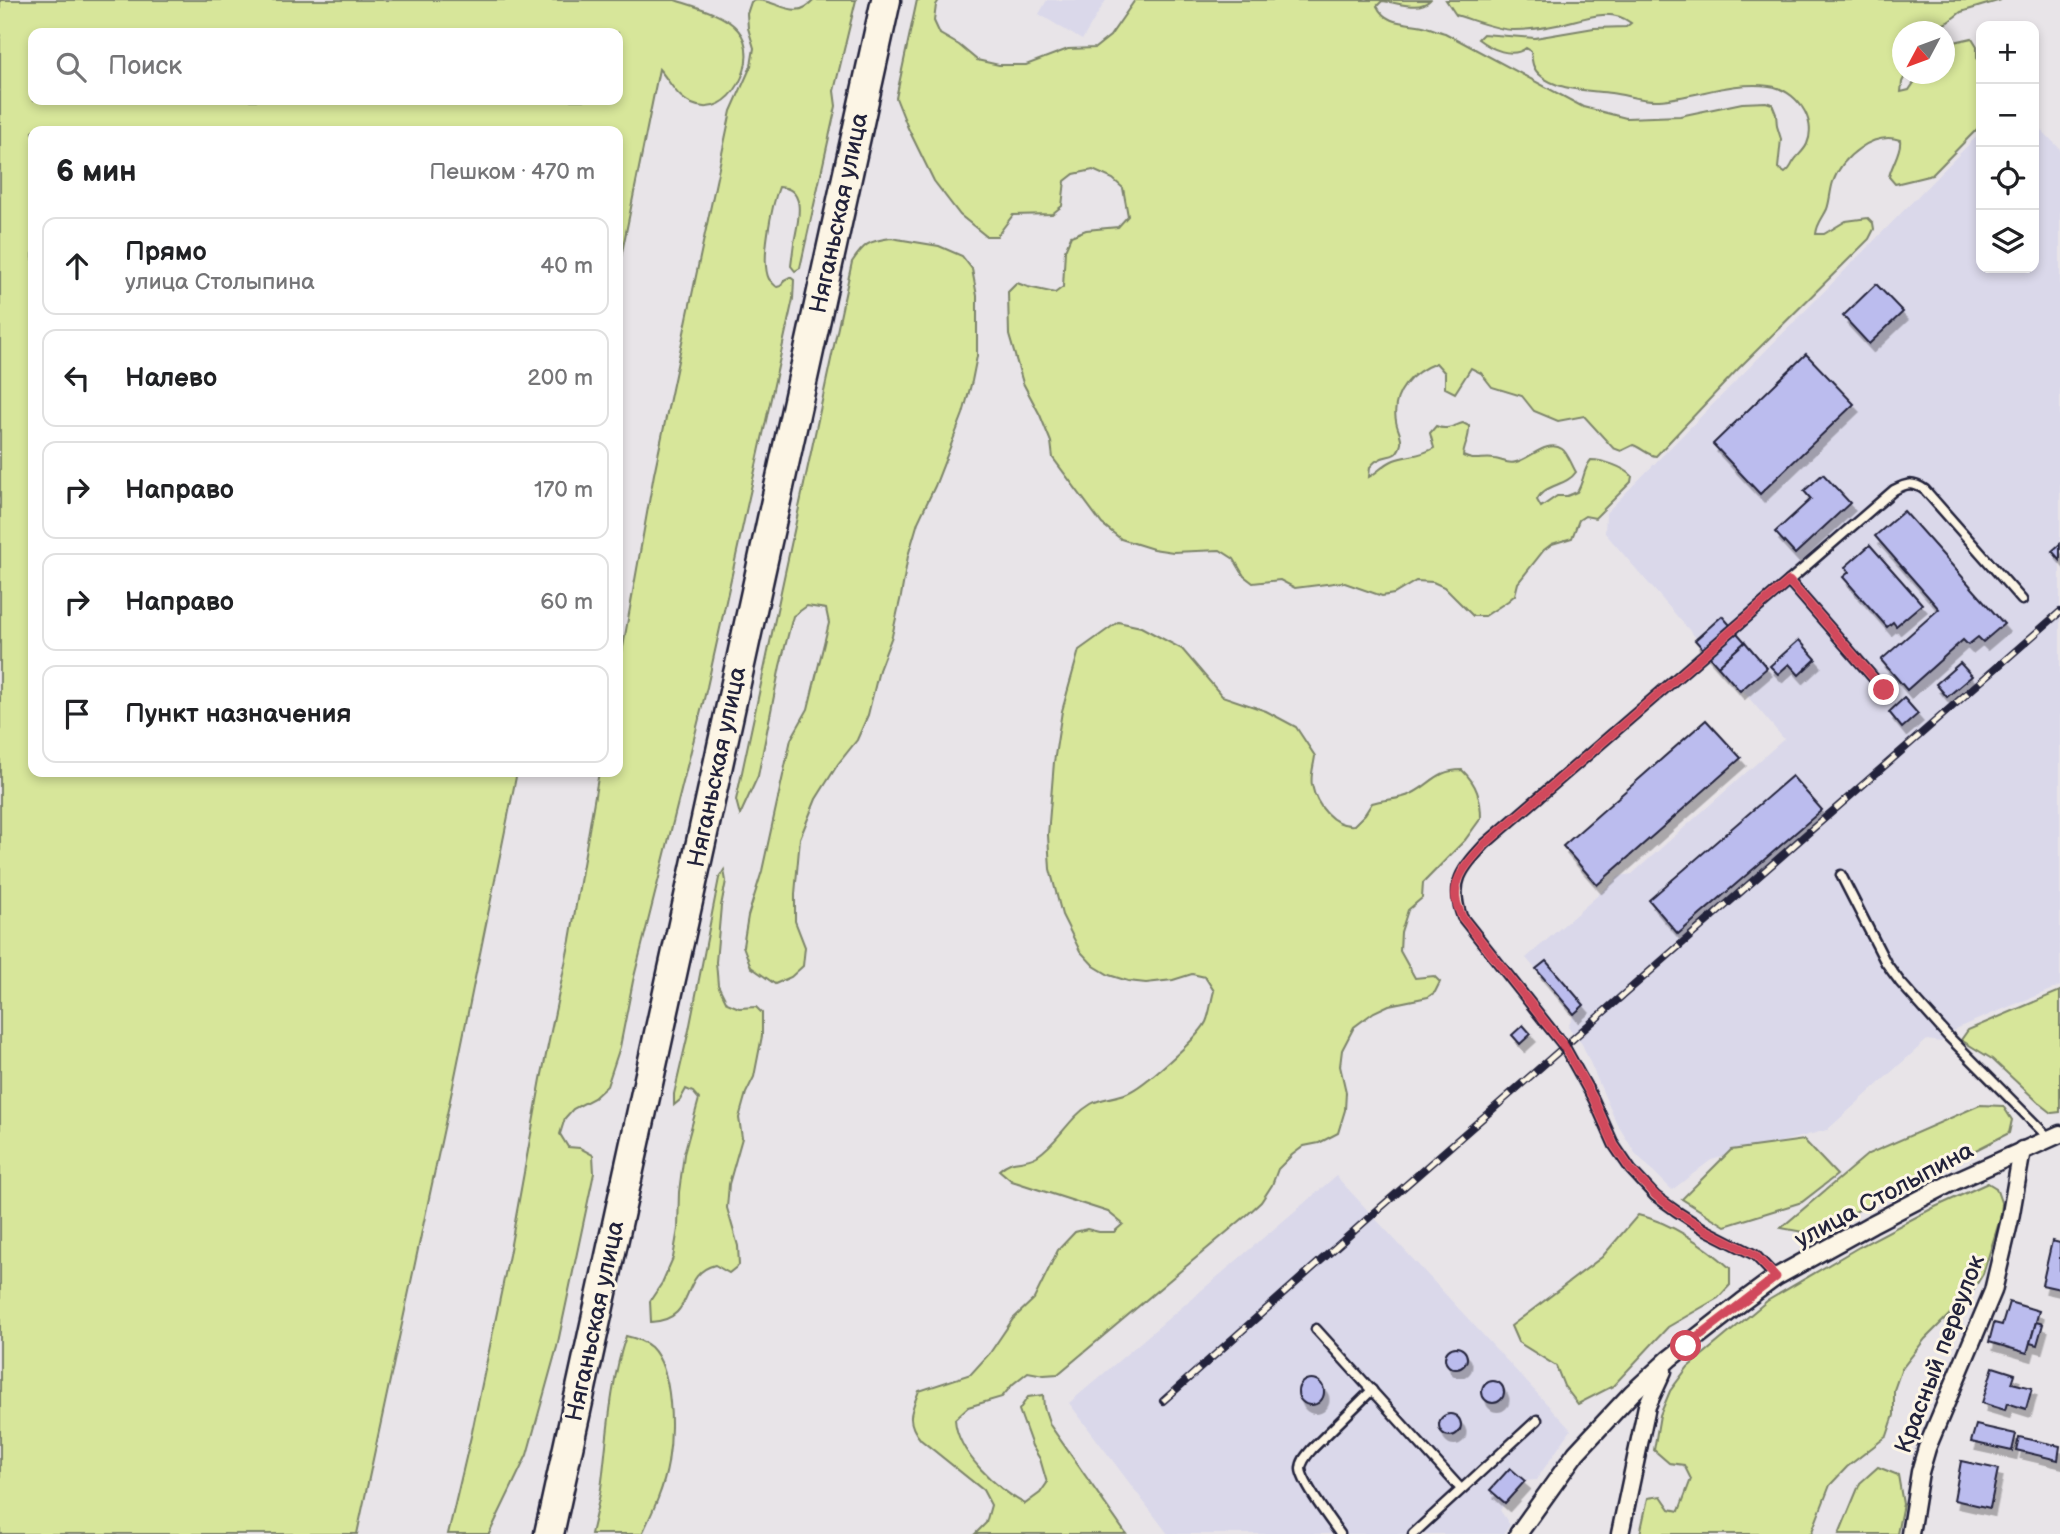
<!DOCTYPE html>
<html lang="ru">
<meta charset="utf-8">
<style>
body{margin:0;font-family:"Balsamiq Sans",sans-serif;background:#f6f6f6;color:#202124}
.controls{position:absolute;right:21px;top:21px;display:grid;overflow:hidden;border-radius:14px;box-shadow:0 4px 10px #0003}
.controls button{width:63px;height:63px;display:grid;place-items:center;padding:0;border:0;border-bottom:2px solid #e0e0e0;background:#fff;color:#202124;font:35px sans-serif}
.compass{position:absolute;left:1892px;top:21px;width:63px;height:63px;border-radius:50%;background:#fff;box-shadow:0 4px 10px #0003;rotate:229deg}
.stop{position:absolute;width:21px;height:21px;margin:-16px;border:5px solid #d1495b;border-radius:50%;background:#fff}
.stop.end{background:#d1495b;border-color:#fff;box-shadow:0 2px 7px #0008}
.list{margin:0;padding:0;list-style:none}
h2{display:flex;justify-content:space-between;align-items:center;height:91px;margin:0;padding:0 28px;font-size:30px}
h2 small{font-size:23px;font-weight:400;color:#757577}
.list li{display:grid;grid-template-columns:46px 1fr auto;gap:21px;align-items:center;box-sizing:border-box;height:98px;margin:0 14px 14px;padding:0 14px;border:2px solid #e0e0e0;border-radius:14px}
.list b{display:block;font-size:26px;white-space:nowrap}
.list p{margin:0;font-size:23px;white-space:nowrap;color:#757577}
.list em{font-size:23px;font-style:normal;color:#757577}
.icon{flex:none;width:38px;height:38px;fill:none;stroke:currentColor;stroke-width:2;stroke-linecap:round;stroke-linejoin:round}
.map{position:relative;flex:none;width:2060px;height:1534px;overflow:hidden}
.search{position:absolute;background:#fff;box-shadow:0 4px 10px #0003;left:28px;top:28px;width:595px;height:77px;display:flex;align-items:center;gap:18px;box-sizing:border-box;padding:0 24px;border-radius:14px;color:#757577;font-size:26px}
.panel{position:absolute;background:#fff;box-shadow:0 4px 10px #0003;left:28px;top:126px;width:595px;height:651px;border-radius:14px}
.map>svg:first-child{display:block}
.built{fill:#dad8ea}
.green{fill:#d7e69a;stroke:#7c846a;stroke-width:2;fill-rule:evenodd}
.building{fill:#bbbcee;stroke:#22223b;stroke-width:2;filter:url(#shadow)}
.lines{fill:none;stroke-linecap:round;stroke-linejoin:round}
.lane-casing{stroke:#22223b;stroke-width:13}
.street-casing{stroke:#22223b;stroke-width:21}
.highway-casing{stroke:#22223b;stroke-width:33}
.lane{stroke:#fcf5e5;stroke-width:8}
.street{stroke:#fcf5e5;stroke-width:16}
.highway{stroke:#fcf5e5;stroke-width:28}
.rail-casing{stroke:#22223b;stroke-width:8}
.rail{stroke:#fcf5e5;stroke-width:5;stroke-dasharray:16;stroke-linecap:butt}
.route{stroke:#d1495b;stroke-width:9}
.labels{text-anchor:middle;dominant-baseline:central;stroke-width:6;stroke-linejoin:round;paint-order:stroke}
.street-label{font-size:24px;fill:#22223b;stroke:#fcf5e5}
</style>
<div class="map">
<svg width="2060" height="1534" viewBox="0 0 2060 1534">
<defs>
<filter id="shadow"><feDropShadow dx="4.5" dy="8" stdDeviation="0" flood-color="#0004"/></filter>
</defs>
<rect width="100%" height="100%" fill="#e8e4e8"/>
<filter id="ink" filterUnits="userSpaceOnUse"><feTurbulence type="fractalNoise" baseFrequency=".0143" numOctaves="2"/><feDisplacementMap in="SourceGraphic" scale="14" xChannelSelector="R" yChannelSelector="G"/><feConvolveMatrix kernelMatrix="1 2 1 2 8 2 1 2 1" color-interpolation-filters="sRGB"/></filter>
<g filter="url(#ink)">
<g class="built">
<polygon points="1047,0 1106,0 1082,40 1039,14"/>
<polygon points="2034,122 2060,149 2060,986 1957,1028 1941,1042 1927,1040 1827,1130 1711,1160 1672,1190 1635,1153 1616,1122 1582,1044 1568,1027 1574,1014 1526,958 1620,876 1632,874 1784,739 1742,690 1740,691 1695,640 1696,638 1605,533 1606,513 1981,132 1981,268 2034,268"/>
<polygon points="1336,1176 1571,1430 1536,1480 1525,1481 1500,1510 1510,1525 1504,1534 1168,1534 1069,1403"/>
</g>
<g class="green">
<path d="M 0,0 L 675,0 C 693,6 725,14 738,30 C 762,57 731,122 692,104 C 676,97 669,80 659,69 L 618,272 L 618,131 L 33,131 L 33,772 L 517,772 L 453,1086 L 357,1534 L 0,1534 ZM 33,33 L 618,33 L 618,100 L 33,100 Z"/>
<path d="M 755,0 C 779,0 795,22 814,0 L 856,0 L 834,91 L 836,106 L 800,268 L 795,271 L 791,266 C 792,258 793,250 794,243 C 797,225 809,188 779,187 C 772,205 760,261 769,279 C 770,280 776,287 777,287 L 781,286 L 784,280 L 790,277 L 794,280 L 793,299 L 707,687 L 633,981 L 620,1047 L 607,1086 L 594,1098 L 573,1109 L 565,1118 L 560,1134 L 568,1147 L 580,1148 L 593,1155 L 594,1173 L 557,1347 L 527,1455 L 489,1534 L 448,1534 L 472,1432 L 509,1255 L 541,1079 L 570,940 L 599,772 L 618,772 L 618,675 L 654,474 L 731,111 L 751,66 L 754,48 L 748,28 L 747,14 L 751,2 Z"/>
<path d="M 917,0 L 939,0 L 936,5 L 934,21 L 940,34 L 959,45 L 977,60 L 999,65 L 1026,65 L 1068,49 L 1095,48 L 1110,36 L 1135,0 L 1430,0 C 1419,12 1397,2 1382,1 L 1377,6 C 1386,25 1405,22 1423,26 C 1430,28 1438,31 1445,33 L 1583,107 L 1626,118 L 1680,116 L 1742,103 L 1766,102 L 1772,104 L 1776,114 L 1777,126 L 1781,139 L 1778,168 L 1785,173 C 1791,169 1790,167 1794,161 C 1798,155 1804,151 1807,144 C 1818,119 1795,89 1769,86 C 1732,81 1696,97 1659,100 C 1642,101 1627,95 1611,93 C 1589,90 1557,91 1540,75 C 1532,68 1532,61 1531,51 L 1526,48 C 1512,59 1491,49 1478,39 L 1483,34 L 1535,38 L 1594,28 L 1626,27 L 1631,23 C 1609,6 1581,20 1557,25 C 1543,28 1528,30 1514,30 C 1497,30 1473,20 1456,15 L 1446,0 L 2001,0 L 1961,12 L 1948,22 L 1929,31 L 1902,32 L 1902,74 L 1906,74 L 1902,82 L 1901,92 L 1909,90 L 1920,74 L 1944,74 L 1945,44 L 1972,38 L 1977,46 L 1977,58 L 1981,64 L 1981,125 L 1932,175 C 1920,178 1908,181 1895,184 L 1889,177 C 1891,166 1902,150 1900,140 C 1873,131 1842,157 1833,182 C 1830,191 1830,201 1827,209 C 1823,218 1817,223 1816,234 L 1824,234 L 1846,221 L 1868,218 L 1873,223 L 1874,229 L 1869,239 L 1739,368 L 1656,456 C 1647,455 1642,448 1633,445 L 1621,451 L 1613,448 L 1584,416 L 1558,421 L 1534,411 L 1522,396 L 1492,387 L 1481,373 L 1471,368 L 1455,393 L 1445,388 L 1445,373 L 1436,363 C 1412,372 1391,393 1396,421 C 1397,430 1404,438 1400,447 C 1394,460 1388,453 1378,460 C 1375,461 1372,465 1370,467 L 1369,477 C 1378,472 1384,464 1394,460 C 1407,455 1422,456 1434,448 L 1430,433 L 1436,426 C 1446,431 1453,426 1463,423 L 1469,426 C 1470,438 1464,445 1463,456 C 1474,462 1483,457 1495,459 C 1503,460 1508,465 1516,462 C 1529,459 1548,439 1562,449 C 1568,453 1572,466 1576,472 C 1566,487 1545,483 1537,500 L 1541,507 L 1557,496 L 1567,496 L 1577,492 C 1584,482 1583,469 1591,460 C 1603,460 1624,467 1632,476 L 1631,482 L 1595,518 L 1585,516 L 1579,520 L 1572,538 L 1552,544 L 1544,550 L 1518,583 L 1515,595 L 1508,601 L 1485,616 L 1473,616 L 1444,587 L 1433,582 L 1416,581 L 1394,594 L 1382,596 L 1342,582 L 1295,588 L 1280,580 L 1253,583 L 1244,576 L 1234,559 L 1220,550 L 1173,552 L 1153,549 L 1121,539 L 1102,524 L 1053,458 L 1051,442 L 1040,415 L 1023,383 L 1009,335 L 1008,292 L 1017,283 L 1028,287 L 1055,293 L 1063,287 L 1065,250 L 1071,236 L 1086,230 L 1118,227 L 1128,216 L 1123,188 L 1113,179 L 1093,170 L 1074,174 L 1065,181 L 1062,206 L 1052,214 L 1013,215 L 997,236 L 986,236 L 960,215 L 934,181 L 908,128 L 896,98 Z"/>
<path d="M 891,238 L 939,246 L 962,256 L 972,269 L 977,296 L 977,356 L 972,381 L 963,414 L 935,486 L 918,522 L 908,556 L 901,596 L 892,636 L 879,670 L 868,715 L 857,740 L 838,764 L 816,799 L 800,838 L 795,894 L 795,921 L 805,947 L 803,966 L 791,977 L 775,984 L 751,967 L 743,946 L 748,916 L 762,871 L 791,739 L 808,709 L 816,676 L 829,623 L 826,609 L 807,606 L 793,616 L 780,666 L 758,776 L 740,815 L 736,800 L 852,262 C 864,244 868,241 891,238 Z"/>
<path d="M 1118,622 L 1141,627 L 1182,649 L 1222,696 L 1266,711 L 1296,727 L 1315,756 C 1314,765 1310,776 1312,785 C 1316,805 1333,827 1354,825 L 1365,814 L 1372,803 C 1385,799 1399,800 1411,794 C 1432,784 1436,770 1462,770 C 1477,784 1481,799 1481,818 L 1465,840 L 1423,883 L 1422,898 L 1408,910 L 1401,932 L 1400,951 L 1415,978 L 1434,976 L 1440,982 L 1435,992 L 1428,997 L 1389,1005 L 1374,1012 L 1354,1027 L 1342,1050 L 1340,1066 L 1346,1092 L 1345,1110 L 1338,1133 L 1319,1143 L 1304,1146 L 1292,1155 L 1278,1169 L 1272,1185 L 1261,1202 L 1247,1215 L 1058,1374 L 1044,1375 L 1028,1372 L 1013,1384 L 1002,1397 L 968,1407 L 955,1419 C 957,1453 996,1488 1025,1504 L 1040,1493 L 1047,1483 L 1040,1459 L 1032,1446 L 1019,1410 L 1028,1397 L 1043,1395 L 1044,1407 L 1050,1425 L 1126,1534 L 975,1534 L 986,1523 L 991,1505 L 983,1490 L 921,1440 C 905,1421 911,1411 919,1391 L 971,1374 L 990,1353 L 1013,1319 L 1034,1299 L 1058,1250 L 1075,1232 L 1087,1229 L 1099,1232 L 1114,1232 L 1123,1224 L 1108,1212 L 1012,1181 L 999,1170 C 1015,1156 1021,1165 1037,1156 C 1058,1143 1069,1117 1091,1104 C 1101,1098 1116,1098 1127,1093 C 1143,1087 1198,1038 1206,1022 C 1210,1013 1211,1001 1214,991 L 1205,977 L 1192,974 L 1173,980 L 1146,983 L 1128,981 L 1109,975 L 1094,966 L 1080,951 L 1062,915 L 1050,869 L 1048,835 L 1054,762 L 1062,711 L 1079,650 Z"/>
<path d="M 724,870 L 726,881 L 721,906 L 716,962 L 718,985 L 727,1003 L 739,1008 L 756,1007 L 762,1013 L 762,1036 L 754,1077 L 746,1093 L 739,1118 L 742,1138 L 729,1184 L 727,1208 L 738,1246 L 739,1265 L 729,1273 L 715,1265 C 678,1274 698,1320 651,1322 L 650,1301 L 662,1283 L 673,1258 L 678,1229 L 679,1192 L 684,1154 L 699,1099 L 693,1092 L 686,1089 L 680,1100 L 674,1105 L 674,1094 L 689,1030 L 719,878 Z"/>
<polygon points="2060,991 2060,1112 2052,1113 2038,1102 1992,1059 1961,1040 1968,1030"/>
<polygon points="1980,1105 2003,1106 2012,1120 2009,1133 1845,1217 1803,1232 1781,1228 1868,1154"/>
<polygon points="1804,1140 1837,1175 1802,1202 1725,1226 1682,1199 1731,1150"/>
<polygon points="1988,1183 1996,1188 2002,1205 2000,1219 1983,1274 1971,1293 1925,1339 1901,1370 1894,1390 1894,1415 1887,1436 1847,1467 1830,1485 1811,1534 1640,1534 1648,1498 1661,1496 1670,1509 1679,1511 1691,1479 1684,1465 1669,1463 1654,1450 1660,1415 1670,1391 1688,1367 1767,1301 1859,1247 1935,1207"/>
<path d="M 1638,1215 C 1670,1222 1706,1246 1730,1268 L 1730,1285 L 1718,1298 L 1668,1327 L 1613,1386 L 1578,1404 L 1564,1386 L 1556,1366 L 1518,1342 L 1511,1326 L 1602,1257 Z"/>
<path d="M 626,1336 C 635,1338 644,1341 651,1347 C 674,1370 673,1433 668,1463 C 664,1488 653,1511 642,1534 L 591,1534 C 595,1516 600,1499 602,1481 C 608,1432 610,1384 626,1336 Z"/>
<polygon points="1878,1467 1898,1475 1903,1504 1897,1534 1839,1534 1860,1483"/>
</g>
<g class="building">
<polygon points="1876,284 1903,312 1869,344 1843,316"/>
<polygon points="1806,354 1854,404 1760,494 1713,444"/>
<polygon points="1823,474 1850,503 1795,554 1775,532 1811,499 1804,491"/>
<polygon points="1904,511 2004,624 1983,642 1978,637 1968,645 1963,640 1907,690 1881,660 1939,609 1875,536"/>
<polygon points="2060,544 2060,560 2052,551"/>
<polygon points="1870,545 1922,604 1896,626 1893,622 1887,627 1843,577 1849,572 1845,567"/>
<polygon points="1722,616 1745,642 1718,666 1695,640"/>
<polygon points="1799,640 1816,659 1799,675 1789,664 1778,674 1770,666"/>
<polygon points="1745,642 1767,668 1740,691 1718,666"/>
<polygon points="1960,663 1972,676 1947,697 1936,684"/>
<polygon points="1904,698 1918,714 1902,728 1889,712"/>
<polygon points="1706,720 1741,758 1597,885 1563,846"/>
<polygon points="1792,776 1822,810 1678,934 1649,900"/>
<polygon points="1546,961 1584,1005 1574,1014 1536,969"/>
<polygon points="1523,1025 1531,1034 1520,1044 1512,1035"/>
<polygon points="2052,1241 2060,1243 2060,1289 2042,1285"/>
<polygon points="2009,1302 2039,1311 2027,1353 1989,1342 1994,1323 2002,1325"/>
<polygon points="2036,1322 2043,1324 2037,1345 2030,1343"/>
<circle cx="1456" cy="1358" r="11"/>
<polygon points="1993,1367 2015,1374 2012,1383 2032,1388 2026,1409 2007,1403 2005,1410 1982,1403"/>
<circle cx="1311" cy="1392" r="13"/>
<circle cx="1493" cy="1392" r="11"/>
<circle cx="1450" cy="1425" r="11"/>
<polygon points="1976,1425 2016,1434 2012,1451 1971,1442"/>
<polygon points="2019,1437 2060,1446 2058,1460 2016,1450"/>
<polygon points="1961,1461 1998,1469 1990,1508 1954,1500"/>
<polygon points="1510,1468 1525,1481 1505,1503 1490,1490"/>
</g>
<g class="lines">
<defs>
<g id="lane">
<polyline points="1789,581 1884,690"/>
<polyline points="1841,875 1886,963 1900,982 1948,1036 2049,1138"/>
<path d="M 1776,1277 L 1755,1255 L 1704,1229 L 1676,1211 L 1655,1196 L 1631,1170 L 1614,1145 L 1594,1100 L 1564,1046 L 1462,917 C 1450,882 1461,870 1485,844 L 1894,490 C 1907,483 1913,482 1925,490 L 2022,600"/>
<polyline points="1316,1329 1461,1489"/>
<path d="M 1340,1534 C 1331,1521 1302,1483 1301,1469 C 1301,1461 1307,1455 1312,1449 L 1372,1390"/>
<polyline points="1413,1534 1537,1420"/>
</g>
<g id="street">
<polyline points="1518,1534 1576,1453 1632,1393 1669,1359 1742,1302 1776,1277 1872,1224 1955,1181 2060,1134"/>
<polyline points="1620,1534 1647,1406 1663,1371"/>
<polyline points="1910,1534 1920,1472 1927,1448 1993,1291 2010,1219 2022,1150"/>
</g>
<polyline id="highway" points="549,1534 886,0"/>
</defs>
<use href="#lane" class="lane-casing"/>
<use href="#street" class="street-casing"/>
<use href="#highway" class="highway-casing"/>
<use href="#lane" class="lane"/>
<use href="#street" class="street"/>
<use href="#highway" class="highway"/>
<defs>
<polyline id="rail" points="1163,1401 1372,1215 2060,612"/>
</defs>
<use href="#rail" class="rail-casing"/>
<use href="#rail" class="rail"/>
</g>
</g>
<g class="lines" filter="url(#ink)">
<path class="route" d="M 1686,1346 L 1776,1277 L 1755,1255 L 1704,1229 L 1676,1211 L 1656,1196 L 1631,1170 L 1614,1145 L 1594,1100 L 1564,1046 L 1462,917 C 1460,912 1457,906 1456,900 C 1452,878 1471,859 1485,844 L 1789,581 L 1884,690"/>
</g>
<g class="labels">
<g class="street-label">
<text transform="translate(839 213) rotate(-78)">Няганьская улица</text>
<text transform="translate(717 767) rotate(-78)">Няганьская улица</text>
<text transform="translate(1884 1195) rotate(-28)">улица Столыпина</text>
<text transform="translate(595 1321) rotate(-78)">Няганьская улица</text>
<text transform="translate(1940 1354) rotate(-69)">Красный переулок</text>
</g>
</g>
</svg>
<div class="controls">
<button>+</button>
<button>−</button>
<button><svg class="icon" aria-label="locate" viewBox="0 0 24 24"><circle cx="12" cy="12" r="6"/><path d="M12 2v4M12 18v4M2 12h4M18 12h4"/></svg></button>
<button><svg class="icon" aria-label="layers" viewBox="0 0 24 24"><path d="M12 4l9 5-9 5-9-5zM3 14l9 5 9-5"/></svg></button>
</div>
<svg class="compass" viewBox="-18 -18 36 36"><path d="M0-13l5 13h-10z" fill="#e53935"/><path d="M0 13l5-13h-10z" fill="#757577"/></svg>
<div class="stop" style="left:1686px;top:1346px"></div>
<div class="stop end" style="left:1884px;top:690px"></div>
<div class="search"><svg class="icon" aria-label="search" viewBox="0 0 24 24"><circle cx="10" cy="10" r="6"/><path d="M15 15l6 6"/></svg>Поиск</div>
<section class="panel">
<h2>6 мин<small>Пешком · 470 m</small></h2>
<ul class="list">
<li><svg class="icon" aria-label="ahead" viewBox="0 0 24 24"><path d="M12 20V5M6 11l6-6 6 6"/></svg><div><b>Прямо</b><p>улица Столыпина</p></div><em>40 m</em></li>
<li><svg class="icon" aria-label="left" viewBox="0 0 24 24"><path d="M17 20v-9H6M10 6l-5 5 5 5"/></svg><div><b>Налево</b></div><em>200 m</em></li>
<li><svg class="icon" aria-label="right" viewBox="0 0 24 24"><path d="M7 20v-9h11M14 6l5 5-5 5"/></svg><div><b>Направо</b></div><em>170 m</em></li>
<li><svg class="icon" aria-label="right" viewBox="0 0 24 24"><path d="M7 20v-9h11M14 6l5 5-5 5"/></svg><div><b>Направо</b></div><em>60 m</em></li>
<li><svg class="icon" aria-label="arrive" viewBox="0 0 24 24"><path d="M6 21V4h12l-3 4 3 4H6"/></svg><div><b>Пункт назначения</b></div></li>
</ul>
</section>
</div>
